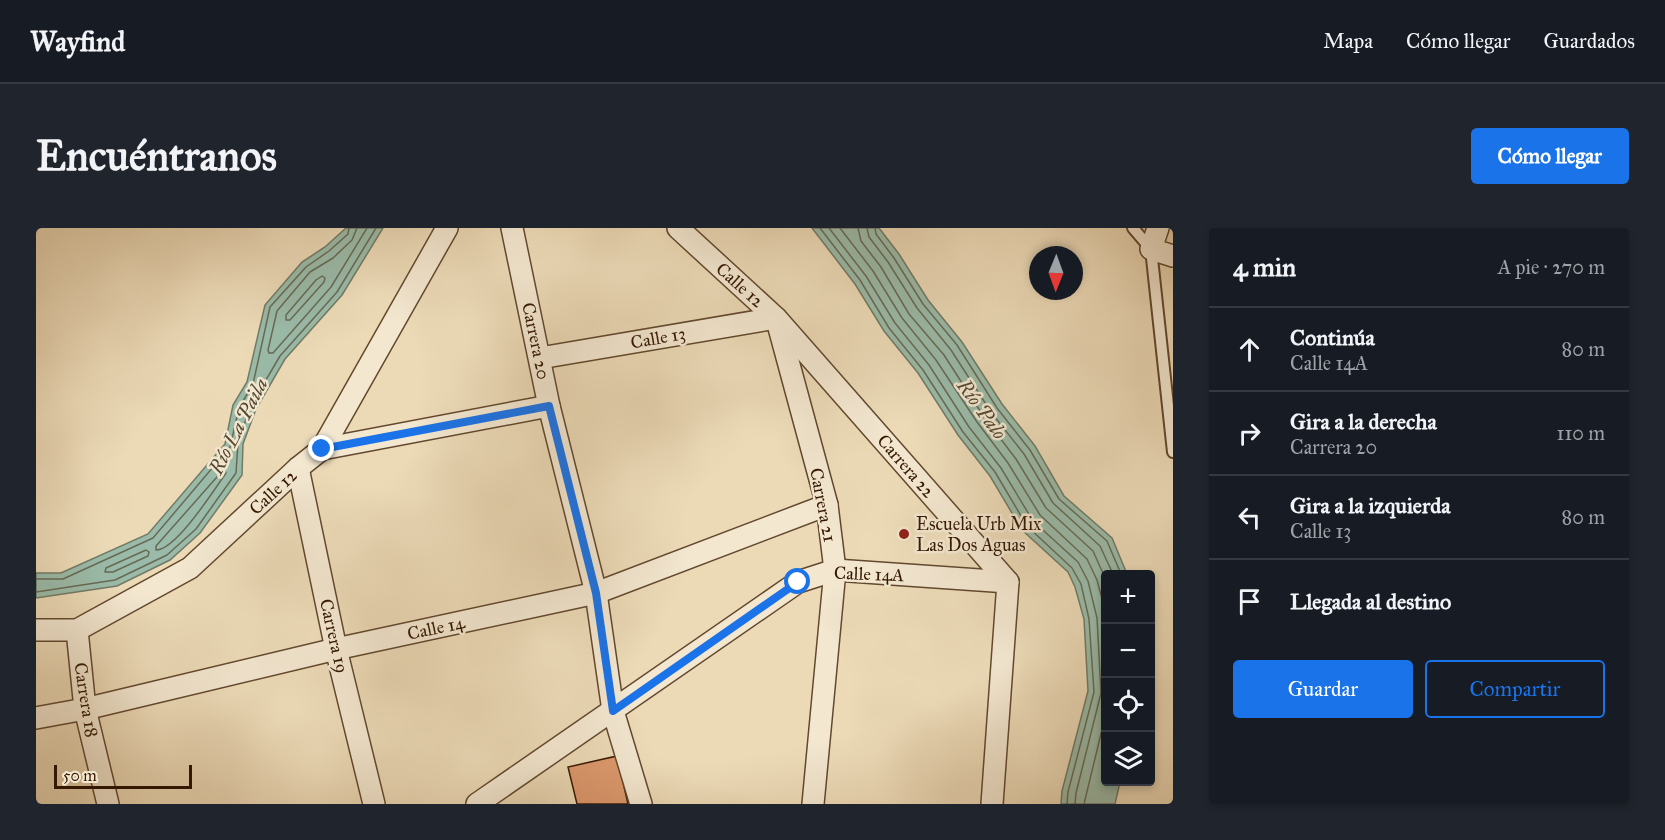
<!DOCTYPE html>
<html lang="es">
<meta charset="utf-8">
<style>
body{margin:0;font-family:"IM FELL Great Primer",serif;background:#20242c;color:#f1f3f6}
.controls{position:absolute;right:18px;bottom:18px;display:grid;overflow:hidden;border-radius:6px;box-shadow:0 3px 9px #0003}
.controls button{width:54px;height:54px;display:grid;place-items:center;padding:0;border:0;border-bottom:2px solid #363941;background:#171b24;color:#f1f3f6;font:30px sans-serif}
.compass{position:absolute;left:993px;top:18px;width:54px;height:54px;border-radius:50%;background:#171b24;box-shadow:0 3px 9px #0003;rotate:181deg}
.scale{position:absolute;left:18px;bottom:15px;width:138px;box-sizing:border-box;padding-left:6px;border:3px solid #341801;border-top:0;font-size:16px;line-height:21px;white-space:nowrap;color:#341801;-webkit-text-stroke:4px #f3e7d0;paint-order:stroke}
.stop{position:absolute;width:18px;height:18px;margin:-14px;border:4px solid #1a73e8;border-radius:50%;background:#fff}
.stop.end{background:#1a73e8;border-color:#fff;box-shadow:0 2px 6px #0008}
.list{margin:0;padding:0;list-style:none}
h2{display:flex;justify-content:space-between;align-items:center;height:78px;margin:0;padding:0 24px;font-size:26px}
h2 small{font-size:20px;font-weight:400;color:#9ea1a6}
.list li{display:grid;grid-template-columns:39px 1fr auto;gap:18px;align-items:center;box-sizing:border-box;height:84px;padding:0 24px;border-top:2px solid #363941}
.list b{display:block;font-size:22px;white-space:nowrap}
.list p{margin:0;font-size:20px;white-space:nowrap;color:#9ea1a6}
.list em{font-size:20px;font-style:normal;color:#9ea1a6}
.actions{display:flex;gap:12px;padding:18px 24px}
.actions a{flex:1;padding:14px 0;border:2px solid #1a73e8;border-radius:6px;text-align:center;font-size:21px;color:#1a73e8}
.actions .main{background:#1a73e8;color:#fff}
.icon{flex:none;width:33px;height:33px;fill:none;stroke:currentColor;stroke-width:2;stroke-linecap:round;stroke-linejoin:round}
.map{position:relative;flex:none;width:1137px;height:576px;overflow:hidden;border-radius:6px}
header{display:flex;align-items:center;gap:36px;box-sizing:border-box;height:84px;padding:0 30px;background:#171b24;border-bottom:2px solid #363941}
header strong{font-size:28px}
nav{display:flex;gap:33px;margin-inline-start:auto;font-size:21px}
.intro{display:flex;align-items:center;justify-content:space-between;box-sizing:border-box;height:144px;padding:0 36px}
h1{margin:0;font-size:42px}
.button{padding:15px 27px;border-radius:6px;background:#1a73e8;color:#fff;font-size:21px;font-weight:700}
main{display:flex;gap:36px;padding:0 36px}
aside{flex:1;background:#171b24;border-radius:6px;box-shadow:0 3px 9px #0003}
.map>svg:first-child{display:block}
.water{fill:#9abba9;stroke:#717a66;stroke-width:1.5}
.lines{fill:none;stroke-linecap:round;stroke-linejoin:round}
.shore{stroke:#676a55;stroke-width:1.5}
.building{fill:#dd986d;stroke:#341801;stroke-width:1.5}
.service-casing{stroke:#62482e;stroke-width:14}
.minor-casing{stroke:#62482e;stroke-width:24}
.service{stroke:#f3e7d0;stroke-width:10}
.minor{stroke:#f3e7d0;stroke-width:21}
.route{stroke:#1a73e8;stroke-width:8}
.poi-dot{fill:#8f2418;stroke:#f3e7d0;stroke-width:2}
.labels{text-anchor:middle;dominant-baseline:central;stroke-width:5;stroke-linejoin:round;paint-order:stroke}
.street-label{font-size:18px;fill:#341801;stroke:#f3e7d0}
.poi-label{font-size:18px;fill:#341801;stroke:#f3e7d0;text-anchor:start}
.water-label{font-size:20px;font-style:italic;fill:#534933;stroke:#f3e7d0}
</style>
<header>
<strong>Wayfind</strong>
<nav><a>Mapa</a><a>Cómo llegar</a><a>Guardados</a></nav>
</header>
<div class="intro"><h1>Encuéntranos</h1><a class="button">Cómo llegar</a></div>
<main>
<div class="map">
<svg width="1137" height="576" viewBox="0 0 1137 576">
<rect width="100%" height="100%" fill="#ecdab7"/>
<filter id="stains"><feTurbulence type="fractalNoise" baseFrequency=".00333" numOctaves="4"/><feColorMatrix values="0 0 0 0 .2 0 0 0 0 .09 0 0 0 0 .02 0 0 0 .5 -.17"/></filter>
<radialGradient id="worn" r=".72"><stop offset=".6" stop-color="#630" stop-opacity="0"/><stop offset="1" stop-color="#630" stop-opacity=".3"/></radialGradient>
<g class="water">
<polygon points="310,0 347,0 306,67 249,131 220,181 207,216 206,247 164,305 134,332 81,358 0,370 0,345 25,345 112,306 189,216 197,177 211,154 229,77 266,34 289,19"/>
<polygon points="776,0 843,0 863,26 892,72 926,114 966,176 999,218 1028,268 1076,310 1091,346 1070,346 1070,554 1084,554 1079,576 1025,576 1026,563 1052,463 1048,391 1039,359 1032,344 986,302 954,248 922,207 882,145 848,103 819,56"/>
</g>
<g class="lines">
<g class="shore">
<polyline points="321,0 316,12 297,30 274,44 241,83 232,122 233,125 237,125 295,59 331,0"/>
<polyline points="784,0 824,52 853,100 887,142 927,204 959,244 991,298 1036,340 1045,356 1053,391 1058,464 1032,564 1031,576"/>
<polyline points="793,0 830,48 859,95 893,137 933,199 965,240 997,293 1042,334 1052,353 1061,390 1065,465 1040,565 1039,576"/>
<polyline points="804,0 837,43 866,90 900,132 941,194 972,235 1004,287 1051,331 1061,352 1070,386"/>
<polyline points="822,0 825,13 845,39 873,86 908,127 948,189 980,231 1010,280 1057,323 1070,352"/>
<polyline points="831,0 833,9 852,34 881,80 915,122 955,184 988,226 1017,275 1064,318 1077,346"/>
<polyline points="839,0 840,6 858,30 887,76 921,117 961,180 994,222 1023,271 1071,313 1085,346"/>
<polygon points="286,48 289,50 288,54 254,92 250,92 250,87 280,52"/>
<path d="M 188,241 L 190,245 C 178,262 140,322 120,322 L 120,318 Z"/>
<polygon points="110,322 113,324 112,328 77,344 69,344 70,340"/>
<polyline points="0,351 27,351 117,310 194,219 203,180 217,156 234,79 270,39 293,23 312,6 313,0"/>
<polyline points="0,364 79,352 131,327 160,301 200,245 202,215 214,179 244,128 301,64 340,0"/>
<polyline points="1048,576 1070,485"/>
</g>
</g>
<polygon class="building" points="581,528 592,576 541,576 532,539"/>
<g class="lines">
<defs>
<polyline id="service" points="1097,0 1115,21 1137,224"/>
<g id="minor">
<polyline points="476,0 513,178 560,365 577,483 605,576"/>
<polyline points="642,0 740,90 972,354 956,576"/>
<polyline points="1122,0 1115,21 1137,28"/>
<polyline points="742,96 791,277 799,342 777,576"/>
<polyline points="504,130 740,90"/>
<polyline points="286,221 513,178"/>
<polyline points="262,240 300,421 338,576"/>
<polyline points="0,402 41,402 154,340 262,240 286,221 411,0"/>
<polyline points="41,402 49,481 72,576"/>
<polyline points="0,490 49,481 300,421 560,365 791,277"/>
<polyline points="441,576 762,354 799,342 972,354"/>
</g>
</defs>
<use href="#service" class="service-casing"/>
<use href="#minor" class="minor-casing"/>
<use href="#service" class="service"/>
<use href="#minor" class="minor"/>
</g>
<g class="lines">
<polyline class="route" points="286,221 513,178 560,365 577,483 762,354"/>
</g>
<circle class="poi-dot" cx="868" cy="306" r="6"/>
<g class="labels">
<g class="street-label">
<text transform="translate(704 57) rotate(42)">Calle 12</text>
<text transform="translate(622 110) rotate(-10)">Calle 13</text>
<text transform="translate(500 113) rotate(78)">Carrera 20</text>
<text transform="translate(870 238) rotate(49)">Carrera 22</text>
<text transform="translate(237 264) rotate(-43)">Calle 12</text>
<text transform="translate(787 277) rotate(79)">Carrera 21</text>
<text transform="translate(833 346) rotate(2)">Calle 14A</text>
<text transform="translate(400 400) rotate(-12)">Calle 14</text>
<text transform="translate(298 408) rotate(77)">Carrera 19</text>
<text transform="translate(50 472) rotate(81)">Carrera 18</text>
</g>
<g class="poi-label">
<text x="880" y="296">Escuela Urb Mix<tspan x="880" dy="21">Las Dos Aguas</tspan></text>
</g>
<g class="water-label">
<text transform="translate(946 181) rotate(54)">Río Palo</text>
<text transform="translate(202 198) rotate(-63)">Río La Paila</text>
</g>
</g>
<rect width="100%" height="100%" filter="url(#stains)"/>
<rect width="100%" height="100%" fill="url(#worn)"/>
</svg>
<div class="controls">
<button>+</button>
<button>−</button>
<button><svg class="icon" aria-label="locate" viewBox="0 0 24 24"><circle cx="12" cy="12" r="6"/><path d="M12 2v4M12 18v4M2 12h4M18 12h4"/></svg></button>
<button><svg class="icon" aria-label="layers" viewBox="0 0 24 24"><path d="M12 4l9 5-9 5-9-5zM3 14l9 5 9-5"/></svg></button>
</div>
<svg class="compass" viewBox="-18 -18 36 36"><path d="M0-13l5 13h-10z" fill="#e53935"/><path d="M0 13l5-13h-10z" fill="#9ea1a6"/></svg>
<div class="scale">50 m</div>
<div class="stop" style="left:762px;top:354px"></div>
<div class="stop end" style="left:286px;top:221px"></div>
</div>
<aside>
<h2>4 min<small>A pie · 270 m</small></h2>
<ul class="list">
<li><svg class="icon" aria-label="ahead" viewBox="0 0 24 24"><path d="M12 20V5M6 11l6-6 6 6"/></svg><div><b>Continúa</b><p>Calle 14A</p></div><em>80 m</em></li>
<li><svg class="icon" aria-label="right" viewBox="0 0 24 24"><path d="M7 20v-9h11M14 6l5 5-5 5"/></svg><div><b>Gira a la derecha</b><p>Carrera 20</p></div><em>110 m</em></li>
<li><svg class="icon" aria-label="left" viewBox="0 0 24 24"><path d="M17 20v-9H6M10 6l-5 5 5 5"/></svg><div><b>Gira a la izquierda</b><p>Calle 13</p></div><em>80 m</em></li>
<li><svg class="icon" aria-label="arrive" viewBox="0 0 24 24"><path d="M6 21V4h12l-3 4 3 4H6"/></svg><div><b>Llegada al destino</b></div></li>
</ul>
<div class="actions"><a class="main">Guardar</a><a>Compartir</a></div>
</aside>
</main>
